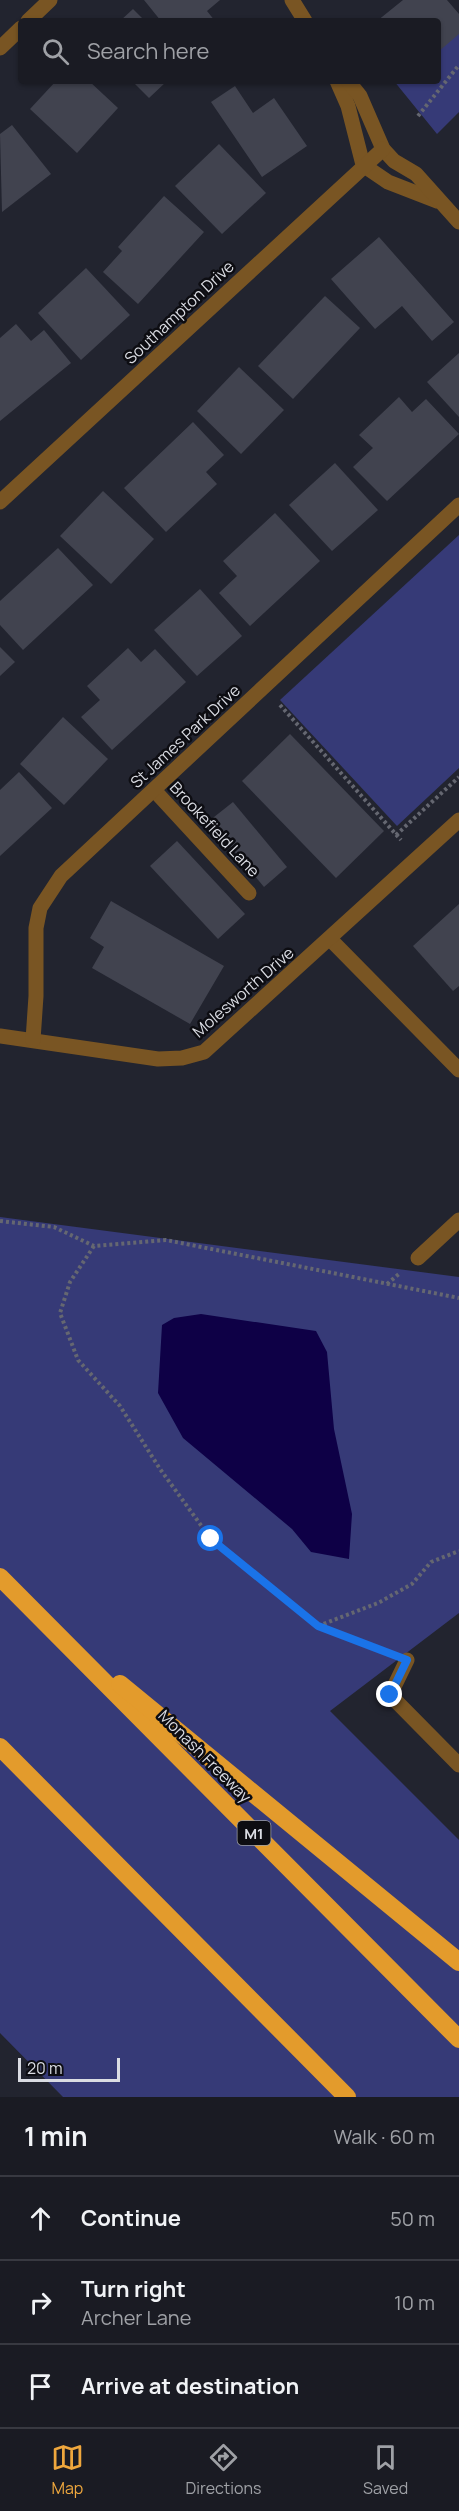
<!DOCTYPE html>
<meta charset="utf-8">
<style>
body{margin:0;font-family:Manrope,sans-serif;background:#23242b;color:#f1f3f6}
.scale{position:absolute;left:18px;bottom:15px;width:102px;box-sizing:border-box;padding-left:6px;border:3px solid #dadce3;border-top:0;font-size:16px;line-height:21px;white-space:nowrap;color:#dadce3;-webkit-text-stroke:4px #0d0d12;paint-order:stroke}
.stop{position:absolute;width:18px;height:18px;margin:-14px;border:4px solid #1a73e8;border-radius:50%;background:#fff}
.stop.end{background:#1a73e8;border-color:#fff;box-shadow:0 2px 6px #0008}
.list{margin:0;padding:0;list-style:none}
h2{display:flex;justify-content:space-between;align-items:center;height:78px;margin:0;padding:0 24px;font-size:26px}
h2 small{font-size:20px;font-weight:400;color:#9fa1a6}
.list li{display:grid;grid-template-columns:39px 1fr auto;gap:18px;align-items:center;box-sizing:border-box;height:84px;padding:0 24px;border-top:2px solid #383941}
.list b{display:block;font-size:22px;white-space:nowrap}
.list p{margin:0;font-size:20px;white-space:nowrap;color:#9fa1a6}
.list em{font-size:20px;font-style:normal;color:#9fa1a6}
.icon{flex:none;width:33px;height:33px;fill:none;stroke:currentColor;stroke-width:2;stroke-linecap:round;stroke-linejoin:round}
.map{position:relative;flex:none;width:459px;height:2097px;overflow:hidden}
.search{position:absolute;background:#1a1b23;box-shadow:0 2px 4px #0004;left:18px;right:18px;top:18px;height:66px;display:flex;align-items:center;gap:15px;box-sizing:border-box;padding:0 21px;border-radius:6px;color:#9fa1a6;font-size:22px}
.sheet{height:330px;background:#1a1b23}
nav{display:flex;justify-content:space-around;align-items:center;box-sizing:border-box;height:84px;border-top:2px solid #383941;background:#1a1b23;font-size:16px;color:#9fa1a6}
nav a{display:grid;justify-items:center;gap:3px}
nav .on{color:#efa73d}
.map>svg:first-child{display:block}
.green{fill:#363a77}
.water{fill:#0e0046}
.building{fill:#41434f}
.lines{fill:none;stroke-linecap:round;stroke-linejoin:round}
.path{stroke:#656771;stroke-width:4;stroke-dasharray:3 3;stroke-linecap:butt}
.service{stroke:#795523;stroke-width:15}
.minor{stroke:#795523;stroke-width:15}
.motorway{stroke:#e39b2c;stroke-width:18}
.route{stroke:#1a73e8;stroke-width:8}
.labels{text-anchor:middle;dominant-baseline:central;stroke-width:5;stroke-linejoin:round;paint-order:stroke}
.shield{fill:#0d0d12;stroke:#9c9ea4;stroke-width:1.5}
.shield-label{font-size:15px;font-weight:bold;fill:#dadce3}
.street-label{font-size:16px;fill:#dadce3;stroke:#0d0d12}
</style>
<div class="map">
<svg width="459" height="2097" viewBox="0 0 459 2097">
<rect width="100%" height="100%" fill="#22242f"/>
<g class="green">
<polygon points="459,25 459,112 437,134 394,81 438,81 438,42"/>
<polygon points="459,535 459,768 397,826 280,700"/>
<polygon points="0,1217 459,1277 459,1613 330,1711 459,1840 459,2097 63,2097 0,2033"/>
</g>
<polygon class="water" points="201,1314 316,1331 327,1352 334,1429 352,1514 349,1559 311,1552 292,1529 183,1438 158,1393 162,1325 174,1318"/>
<g class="building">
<polygon points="144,0 220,0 207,11 215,21 161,21"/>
<polygon points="403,0 447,0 459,14 459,34 438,52 438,21 377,21"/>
<polygon points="133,9 145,21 120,21"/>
<polygon points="56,81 89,81 118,108 77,153 30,109"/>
<polygon points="132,81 167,81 149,98"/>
<polygon points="235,86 253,113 274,98 307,146 262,177 211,102"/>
<polygon points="12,125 51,174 2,212 0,134"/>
<polygon points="219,144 266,193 222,234 175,186"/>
<polygon points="164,196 204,232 138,304 103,272 122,251 118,247"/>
<polygon points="379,237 454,322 432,341 402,306 375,329 331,279"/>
<polygon points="86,268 130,315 81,360 38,313"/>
<polygon points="325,296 360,328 293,399 258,366"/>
<polygon points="16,324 31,341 44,330 71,363 0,421 0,338"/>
<polygon points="459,353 459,417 427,382"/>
<polygon points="239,367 284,410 241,454 197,411"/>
<polygon points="399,397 412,412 426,399 459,434 387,501 353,467 373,448 359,435"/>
<polygon points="193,422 224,455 206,472 217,484 166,532 124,488"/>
<polygon points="335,463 378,510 332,551 289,505"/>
<polygon points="103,491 154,539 111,584 60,536"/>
<polygon points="275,513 320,561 250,626 219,593 237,576 223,561"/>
<polygon points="58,548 93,585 23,650 0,625 0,601"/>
<polygon points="200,589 242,636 197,676 154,630"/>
<polygon points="0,647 15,662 0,676"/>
<polygon points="128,648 141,662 155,649 186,682 112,750 81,717 100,700 87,686"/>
<polygon points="63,717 108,759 64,805 20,764"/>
<polygon points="290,734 384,831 336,878 242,781"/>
<polygon points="19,772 52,808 0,856 0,790"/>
<polygon points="233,802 287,867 264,887 209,821"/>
<polygon points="177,841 245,914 218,939 150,866"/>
<polygon points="111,901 224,966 190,1024 92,968 104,947 90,938"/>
<polygon points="459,904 459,986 453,991 413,946"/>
</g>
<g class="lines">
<g class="path">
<polyline points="418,116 459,65"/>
<polyline points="280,705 401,840"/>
<polyline points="396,835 459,777"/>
<polyline points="0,1221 54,1227 94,1246 166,1240 459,1298"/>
<polyline points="94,1246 70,1282 60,1313 78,1360 120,1406 160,1469 211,1539 317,1626 383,1651"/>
<polyline points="387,1284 399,1274"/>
<polyline points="318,1626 378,1603 412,1584 431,1562 459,1551"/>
</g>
<polyline class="service" points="154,790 249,893"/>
<g class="minor">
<polyline points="292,0 305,21"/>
<polyline points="28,21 50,0"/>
<polyline points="0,48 21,28"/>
<polyline points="337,81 348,106 363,165 388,182 437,201"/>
<polyline points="348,81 360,96 383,149 394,161 416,174 459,222"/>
<polyline points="0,502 383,149"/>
<polyline points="330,939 459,1070"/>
<polyline points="0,1036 158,1059 182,1058 204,1052 459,820"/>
<polyline points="33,1040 36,996 36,928 40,908 61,876 459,505"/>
<polyline points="418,1258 459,1220"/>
<polyline points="407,1660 390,1695 459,1765"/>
</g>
<g class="motorway">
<polyline points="0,1577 459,2039"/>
<polyline points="120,1684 459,1962"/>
<polyline points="0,1747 347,2097"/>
</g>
</g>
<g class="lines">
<polyline class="route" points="211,1539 318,1626 407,1660 390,1695"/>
</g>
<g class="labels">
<rect class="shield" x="237.5" y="1821" width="33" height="24" rx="4.5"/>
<g class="shield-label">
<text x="254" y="1833">M1</text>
</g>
<g class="street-label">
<text transform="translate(179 312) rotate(-43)">Southampton Drive</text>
<text transform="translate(185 736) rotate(-43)">St James Park Drive</text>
<text transform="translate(215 829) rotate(47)">Brookefield Lane</text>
<text transform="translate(243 992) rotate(-41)">Molesworth Drive</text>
<text transform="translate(205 1756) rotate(45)">Monash Freeway</text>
</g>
</g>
</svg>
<div class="scale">20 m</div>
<div class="stop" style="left:211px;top:1539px"></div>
<div class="stop end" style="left:390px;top:1695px"></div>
<div class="search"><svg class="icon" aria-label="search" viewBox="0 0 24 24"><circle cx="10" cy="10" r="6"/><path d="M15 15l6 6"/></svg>Search here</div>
</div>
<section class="sheet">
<h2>1 min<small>Walk · 60 m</small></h2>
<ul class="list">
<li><svg class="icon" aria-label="ahead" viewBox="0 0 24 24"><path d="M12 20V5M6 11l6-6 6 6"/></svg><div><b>Continue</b></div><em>50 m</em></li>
<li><svg class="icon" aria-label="right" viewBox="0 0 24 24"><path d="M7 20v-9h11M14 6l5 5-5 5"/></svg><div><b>Turn right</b><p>Archer Lane</p></div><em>10 m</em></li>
<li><svg class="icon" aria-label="arrive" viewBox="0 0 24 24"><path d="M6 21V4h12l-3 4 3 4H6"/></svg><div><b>Arrive at destination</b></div></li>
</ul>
</section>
<nav>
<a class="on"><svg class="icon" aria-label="map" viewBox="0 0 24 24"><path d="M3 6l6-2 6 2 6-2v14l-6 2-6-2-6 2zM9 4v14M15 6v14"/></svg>Map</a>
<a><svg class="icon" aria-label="directions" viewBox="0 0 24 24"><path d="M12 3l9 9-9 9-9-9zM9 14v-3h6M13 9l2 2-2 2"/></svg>Directions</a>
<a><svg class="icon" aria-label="saved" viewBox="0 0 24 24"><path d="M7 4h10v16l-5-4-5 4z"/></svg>Saved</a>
</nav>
